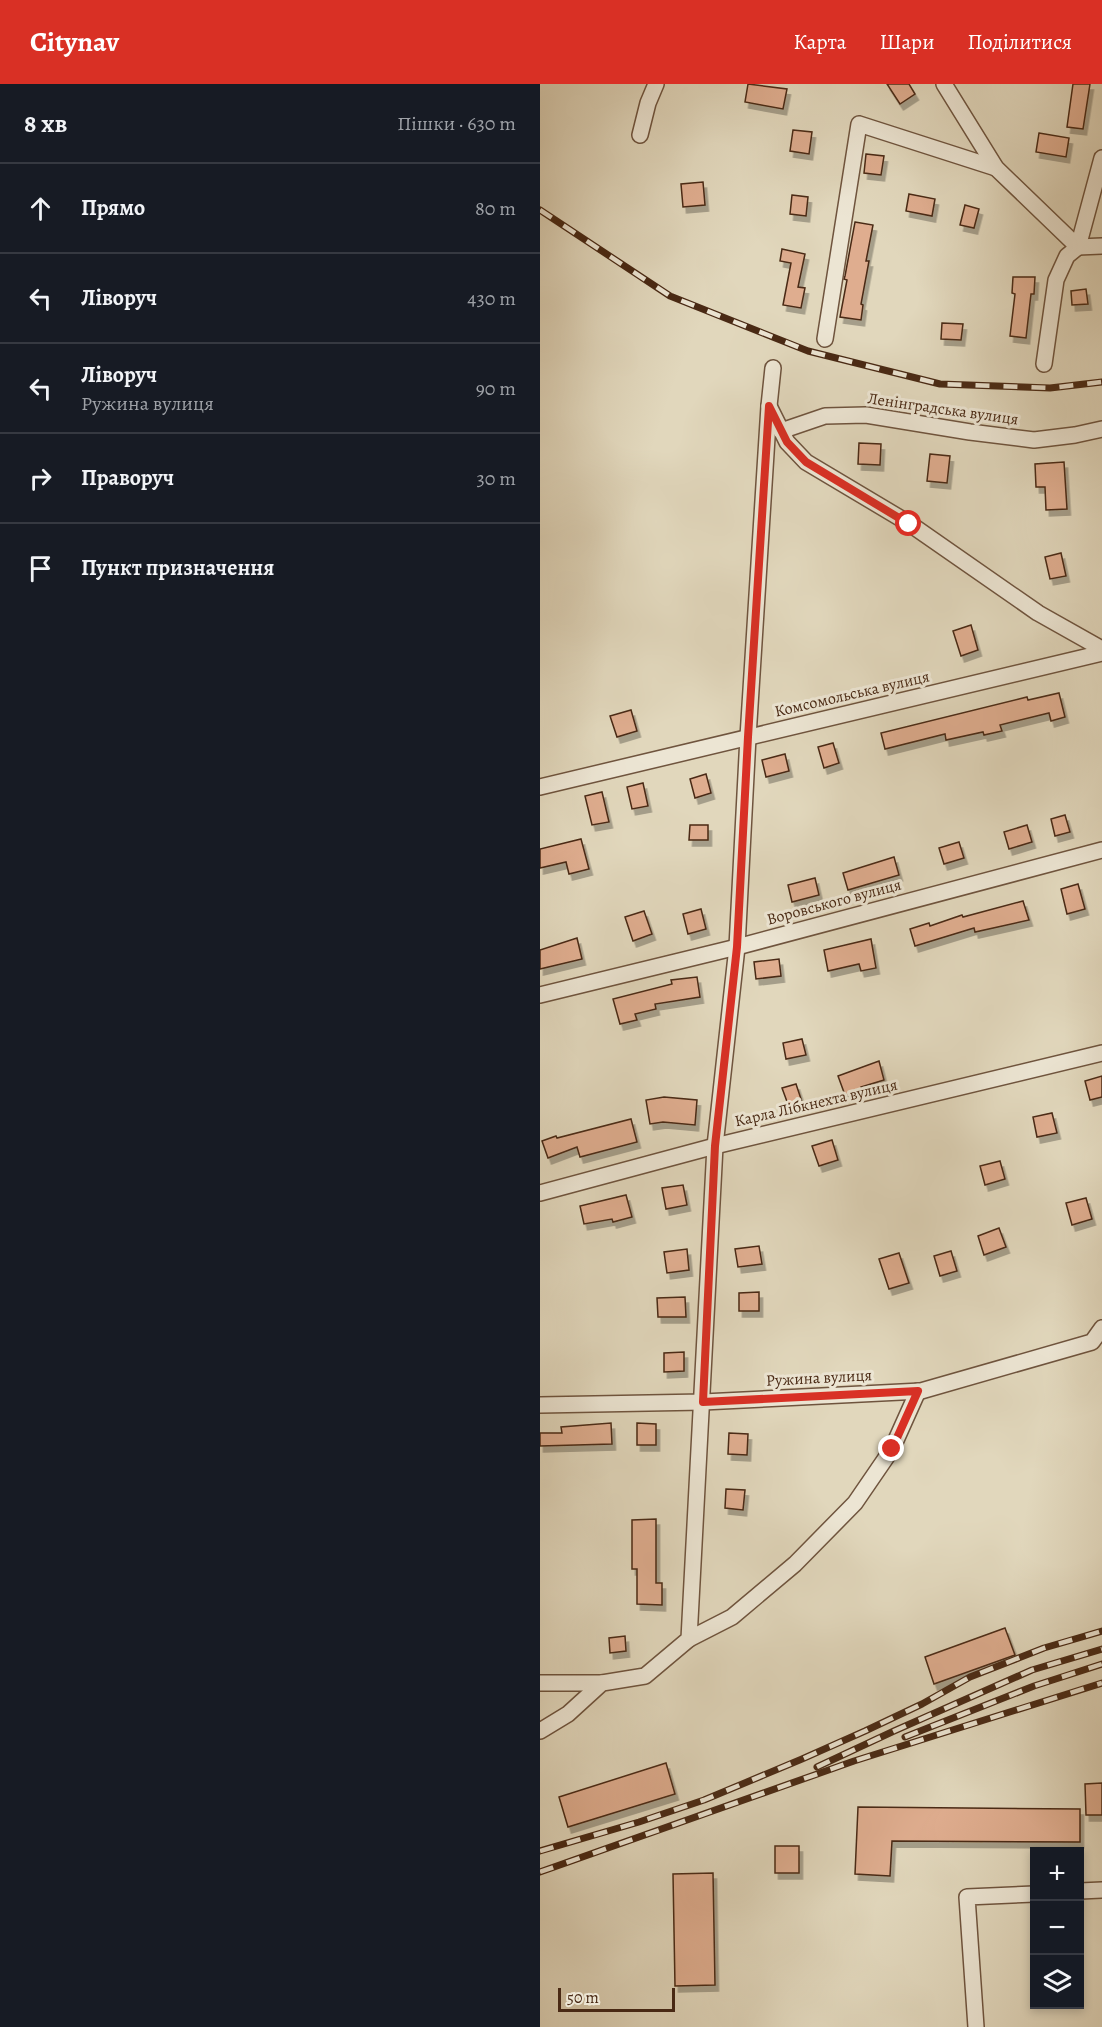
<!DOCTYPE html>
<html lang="uk">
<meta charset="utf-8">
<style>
body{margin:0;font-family:Alegreya,serif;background:#20242c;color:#f1f3f6}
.controls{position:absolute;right:18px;bottom:18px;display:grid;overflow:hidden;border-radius:0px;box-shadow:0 3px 9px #0003}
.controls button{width:54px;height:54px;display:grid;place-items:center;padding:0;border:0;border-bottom:2px solid #363941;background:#171b24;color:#f1f3f6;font:30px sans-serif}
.scale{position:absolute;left:18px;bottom:15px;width:117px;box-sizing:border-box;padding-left:6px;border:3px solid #492914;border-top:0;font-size:16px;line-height:21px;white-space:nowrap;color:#492914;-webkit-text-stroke:4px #ece5d3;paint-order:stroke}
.stop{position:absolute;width:18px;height:18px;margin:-14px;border:4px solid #d93025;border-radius:50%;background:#fff}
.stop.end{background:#d93025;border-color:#fff;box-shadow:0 2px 6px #0008}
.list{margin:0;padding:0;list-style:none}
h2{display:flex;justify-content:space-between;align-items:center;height:78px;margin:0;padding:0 24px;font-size:26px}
h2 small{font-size:20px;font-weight:400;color:#9ea1a6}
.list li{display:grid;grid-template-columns:39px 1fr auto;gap:18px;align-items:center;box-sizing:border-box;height:90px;padding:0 24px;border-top:2px solid #363941}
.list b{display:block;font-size:22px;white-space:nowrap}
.list p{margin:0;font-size:20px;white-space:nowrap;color:#9ea1a6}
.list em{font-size:20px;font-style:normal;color:#9ea1a6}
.icon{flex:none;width:33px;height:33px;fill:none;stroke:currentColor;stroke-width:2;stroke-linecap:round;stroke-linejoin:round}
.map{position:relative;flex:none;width:562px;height:1943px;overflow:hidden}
header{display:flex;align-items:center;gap:36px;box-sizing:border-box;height:84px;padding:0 30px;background:#d93025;color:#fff}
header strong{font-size:28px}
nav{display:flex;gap:33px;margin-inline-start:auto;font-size:21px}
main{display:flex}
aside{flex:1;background:#171b24}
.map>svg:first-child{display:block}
.building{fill:#dfad8f;stroke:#492914;stroke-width:1.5;filter:url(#shadow)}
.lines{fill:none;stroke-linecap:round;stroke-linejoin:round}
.minor-casing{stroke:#6f543e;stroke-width:18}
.minor{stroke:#ece5d3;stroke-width:15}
.rail-casing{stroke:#492914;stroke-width:7}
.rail{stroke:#ece5d3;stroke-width:4.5;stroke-dasharray:14;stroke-linecap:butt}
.route{stroke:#d93025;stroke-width:8}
.labels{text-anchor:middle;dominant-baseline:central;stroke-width:6;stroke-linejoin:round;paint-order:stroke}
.street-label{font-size:16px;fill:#492914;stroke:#ece5d3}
</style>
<header>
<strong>Citynav</strong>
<nav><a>Карта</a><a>Шари</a><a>Поділитися</a></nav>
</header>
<main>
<aside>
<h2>8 хв<small>Пішки · 630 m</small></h2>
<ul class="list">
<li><svg class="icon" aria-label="ahead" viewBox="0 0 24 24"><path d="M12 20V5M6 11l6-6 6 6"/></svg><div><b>Прямо</b></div><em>80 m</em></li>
<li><svg class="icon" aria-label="left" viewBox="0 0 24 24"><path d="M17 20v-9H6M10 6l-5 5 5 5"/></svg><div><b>Ліворуч</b></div><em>430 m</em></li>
<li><svg class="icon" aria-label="left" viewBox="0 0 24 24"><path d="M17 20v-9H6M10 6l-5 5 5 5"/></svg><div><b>Ліворуч</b><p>Ружина вулиця</p></div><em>90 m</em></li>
<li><svg class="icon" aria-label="right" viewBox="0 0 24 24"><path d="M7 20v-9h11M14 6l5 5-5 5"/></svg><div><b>Праворуч</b></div><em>30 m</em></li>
<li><svg class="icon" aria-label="arrive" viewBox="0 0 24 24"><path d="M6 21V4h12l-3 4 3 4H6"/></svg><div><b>Пункт призначення</b></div></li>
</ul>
</aside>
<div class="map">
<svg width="562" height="1943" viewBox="0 0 562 1943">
<defs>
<filter id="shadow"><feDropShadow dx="3.5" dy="6" stdDeviation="0" flood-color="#0004"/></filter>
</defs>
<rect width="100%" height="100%" fill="#e1d7bc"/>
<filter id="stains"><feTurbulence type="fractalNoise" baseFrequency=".00333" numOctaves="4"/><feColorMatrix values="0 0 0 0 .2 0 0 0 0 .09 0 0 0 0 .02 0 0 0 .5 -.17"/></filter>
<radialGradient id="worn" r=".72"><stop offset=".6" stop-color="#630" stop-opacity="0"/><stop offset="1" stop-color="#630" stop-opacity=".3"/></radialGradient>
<g class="building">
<polygon points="208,0 247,5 243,25 205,18"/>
<polygon points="347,0 369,0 375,10 360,20"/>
<polygon points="533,0 550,0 543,45 527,43"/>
<polygon points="253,46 272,48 269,70 250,67"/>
<polygon points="499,49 529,54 526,73 496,68"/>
<polygon points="326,70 344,72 341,91 324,89"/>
<polygon points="163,98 165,121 143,123 141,100"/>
<polygon points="369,110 395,115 392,132 366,127"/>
<polygon points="252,111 268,113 266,132 250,130"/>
<polygon points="425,121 439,125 434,144 420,141"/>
<polygon points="315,138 333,141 326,177 329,177 321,220 323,221 321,236 300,233 307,196 304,195 305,192"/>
<polygon points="242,165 265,170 258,203 265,204 261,224 243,221 251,179 240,177"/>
<polygon points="473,193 495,193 494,210 491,210 486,254 470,252 475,210 472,209"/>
<polygon points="546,205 548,220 532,221 531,207"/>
<polygon points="402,239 423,240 421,256 401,255"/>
<polygon points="319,359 341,360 340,381 318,380"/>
<polygon points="390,370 410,372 407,399 387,397"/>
<polygon points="524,378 527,425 506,426 505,403 496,403 495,380"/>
<polygon points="521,469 526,492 510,495 505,473"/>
<polygon points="431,541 438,566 421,572 413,547"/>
<polygon points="519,609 525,633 511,637 509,629 460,641 462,647 444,651 443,648 406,656 405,650 345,665 341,649 487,613 488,616"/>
<polygon points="91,626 97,647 77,653 70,632"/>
<polygon points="293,659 299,679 284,684 278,663"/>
<polygon points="245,670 249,687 226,693 222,676"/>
<polygon points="166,690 171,709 155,714 150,695"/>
<polygon points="103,699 108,722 92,725 87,703"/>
<polygon points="62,708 69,738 52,741 45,712"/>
<polygon points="525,731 530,748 515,752 511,735"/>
<polygon points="150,741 168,741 168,756 149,756"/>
<polygon points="487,741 492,758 469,765 464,748"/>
<polygon points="41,755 49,785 29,790 26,778 0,784 0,765"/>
<polygon points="419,758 424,774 404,780 399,764"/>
<polygon points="354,773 359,791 308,806 303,789"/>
<polygon points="275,794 279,811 252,818 248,801"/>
<polygon points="538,800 545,825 527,830 521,805"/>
<polygon points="483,817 489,836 435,848 434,844 375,862 370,845 389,839 390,842 422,831 423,833"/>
<polygon points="161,825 166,845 148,850 143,830"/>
<polygon points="104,827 112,850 93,857 85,833"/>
<polygon points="37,854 42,875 0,885 0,866"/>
<polygon points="331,855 336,884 321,887 319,880 288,887 284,866"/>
<polygon points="239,875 241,892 216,895 214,878"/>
<polygon points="157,893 160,913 115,920 116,925 95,930 97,936 80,940 73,915 132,900 131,896"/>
<polygon points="262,955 266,971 246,975 243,959"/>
<polygon points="339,977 344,996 321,1003 322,1006 305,1011 298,992"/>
<polygon points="562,992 562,1013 550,1016 545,997"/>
<polygon points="256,1000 262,1018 249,1023 242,1004"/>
<polygon points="124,1013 157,1016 155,1041 123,1038 110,1040 106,1016"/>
<polygon points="512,1029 517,1049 497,1053 493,1033"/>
<polygon points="91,1035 97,1058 40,1073 37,1063 8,1074 2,1057 16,1052 17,1054"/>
<polygon points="292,1056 298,1076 279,1082 272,1062"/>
<polygon points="460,1077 465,1095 445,1101 440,1082"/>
<polygon points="143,1101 147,1121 126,1125 122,1104"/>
<polygon points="86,1111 92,1133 73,1138 72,1135 44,1140 40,1122"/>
<polygon points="546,1114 552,1135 532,1141 526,1119"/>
<polygon points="459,1144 466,1163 444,1171 438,1152"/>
<polygon points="219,1162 222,1180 198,1183 195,1165"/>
<polygon points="147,1165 149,1186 127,1189 124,1168"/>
<polygon points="411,1167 417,1187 400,1192 394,1172"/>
<polygon points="359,1169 369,1199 349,1205 339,1175"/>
<polygon points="219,1208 219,1227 199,1227 199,1209"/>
<polygon points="145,1213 146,1233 118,1233 117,1214"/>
<polygon points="144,1268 144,1287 124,1288 124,1269"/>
<polygon points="71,1339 72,1360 0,1362 0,1349 22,1349 21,1343"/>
<polygon points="97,1339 116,1340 116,1361 97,1361"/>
<polygon points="189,1349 208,1350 207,1371 188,1370"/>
<polygon points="186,1405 205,1406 203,1426 185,1424"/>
<polygon points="116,1435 116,1499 122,1499 122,1521 97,1520 97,1485 92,1485 92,1436"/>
<polygon points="465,1544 475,1571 394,1600 385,1573"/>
<polygon points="85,1552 86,1567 70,1569 69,1554"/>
<polygon points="126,1679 135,1710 28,1743 19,1713"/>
<polygon points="562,1699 562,1731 546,1731 545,1700"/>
<polygon points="318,1723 540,1725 540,1758 352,1757 350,1792 315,1790"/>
<rect x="235" y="1762" width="24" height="27"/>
<polygon points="173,1789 175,1901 135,1902 133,1790"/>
</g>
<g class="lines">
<defs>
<g id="minor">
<polyline points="404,0 456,84 538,163 562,162"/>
<polyline points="100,51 108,19 116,0"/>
<polyline points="285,255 319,40 456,84"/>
<polyline points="504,280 516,196 527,172 538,163 562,74"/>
<polyline points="229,322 247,358 266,378 370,440 498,529 562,565"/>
<polyline points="241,347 285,332 326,331 430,348 494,356 535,351 562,345"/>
<polyline points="0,703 562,569"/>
<polyline points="0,911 197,863 562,766"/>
<polyline points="0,1109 175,1062 562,969"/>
<polyline points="0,1321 163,1318 381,1307 552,1258 562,1244"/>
<polyline points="149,1555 192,1533 255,1480 315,1419 352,1365 378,1307"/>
<polyline points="0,1599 62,1599"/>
<polyline points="0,1647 28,1630 62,1599 105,1592 149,1555 175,1062 197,863 208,653 229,322 233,284"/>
<polyline points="540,1807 562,1806"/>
<polyline points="436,1943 427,1813 494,1810"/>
</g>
</defs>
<use href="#minor" class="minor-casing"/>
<use href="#minor" class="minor"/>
<defs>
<g id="rail">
<polyline points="0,126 130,212 268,267 400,300 510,304 562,298"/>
<polyline points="365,1653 494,1602 562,1580"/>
<polyline points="277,1683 354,1647 492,1586 562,1565"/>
<polyline points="0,1767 99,1738 164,1716 262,1675 325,1647 382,1620 430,1593 504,1564 562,1547"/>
<polyline points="0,1788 314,1677 562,1599"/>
</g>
</defs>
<use href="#rail" class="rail-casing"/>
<use href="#rail" class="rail"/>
</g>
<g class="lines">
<polyline class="route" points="352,1365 378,1307 163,1318 175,1062 197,863 208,653 229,322 247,358 266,378 369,440"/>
</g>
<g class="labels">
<g class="street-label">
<text transform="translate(403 325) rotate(8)">Ленінградська вулиця</text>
<text transform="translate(312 610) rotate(-13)">Комсомольська вулиця</text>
<text transform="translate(294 818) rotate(-15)">Воровського вулиця</text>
<text transform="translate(276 1019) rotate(-13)">Карла Лібкнехта вулиця</text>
<text transform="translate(279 1294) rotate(-3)">Ружина вулиця</text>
</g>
</g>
<rect width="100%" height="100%" filter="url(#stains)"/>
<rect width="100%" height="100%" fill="url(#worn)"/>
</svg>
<div class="controls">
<button>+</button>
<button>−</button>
<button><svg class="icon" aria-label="layers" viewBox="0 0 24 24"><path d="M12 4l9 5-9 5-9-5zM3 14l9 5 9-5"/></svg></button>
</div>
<div class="scale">50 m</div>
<div class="stop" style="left:369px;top:440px"></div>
<div class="stop end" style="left:352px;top:1365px"></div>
</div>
</main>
